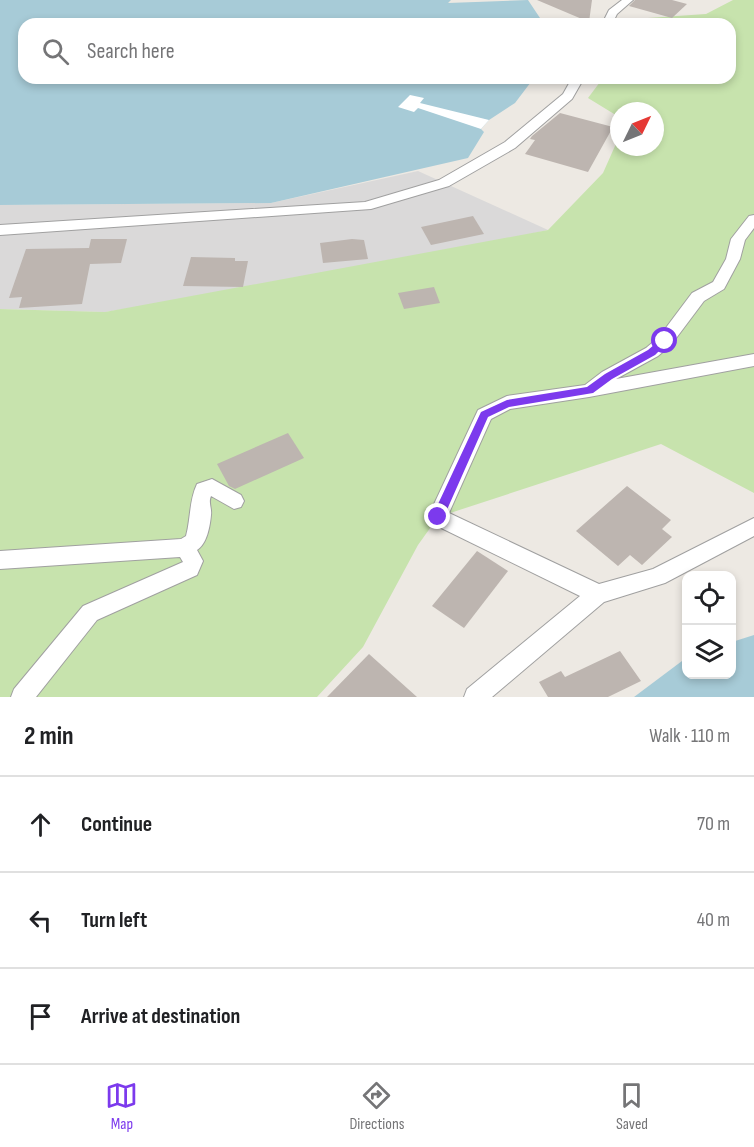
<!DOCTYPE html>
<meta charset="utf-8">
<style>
body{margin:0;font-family:"Sofia Sans Condensed",sans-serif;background:#f6f6f6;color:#202124}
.controls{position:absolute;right:18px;bottom:18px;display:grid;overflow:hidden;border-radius:12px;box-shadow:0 3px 9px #0003}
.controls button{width:54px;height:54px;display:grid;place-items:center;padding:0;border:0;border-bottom:2px solid #e0e0e0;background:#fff;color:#202124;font:30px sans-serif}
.compass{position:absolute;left:610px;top:102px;width:54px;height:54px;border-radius:50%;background:#fff;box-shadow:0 3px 9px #0003;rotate:47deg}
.stop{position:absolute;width:18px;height:18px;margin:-14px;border:4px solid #7c3aed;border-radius:50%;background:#fff}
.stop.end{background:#7c3aed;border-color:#fff;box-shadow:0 2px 6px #0008}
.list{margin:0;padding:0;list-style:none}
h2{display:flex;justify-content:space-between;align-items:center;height:78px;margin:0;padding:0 24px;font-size:26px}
h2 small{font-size:20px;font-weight:400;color:#757577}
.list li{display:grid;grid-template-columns:39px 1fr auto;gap:18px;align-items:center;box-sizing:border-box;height:96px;padding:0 24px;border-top:2px solid #e0e0e0}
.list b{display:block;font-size:22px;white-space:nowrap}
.list em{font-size:20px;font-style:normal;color:#757577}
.icon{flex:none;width:33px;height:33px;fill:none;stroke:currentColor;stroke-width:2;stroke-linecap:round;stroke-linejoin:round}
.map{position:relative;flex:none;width:754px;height:697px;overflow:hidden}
.search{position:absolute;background:#fff;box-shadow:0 3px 9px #0003;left:18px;right:18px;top:18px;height:66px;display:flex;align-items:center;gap:15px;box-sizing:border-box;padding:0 21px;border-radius:18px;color:#757577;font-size:22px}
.sheet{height:366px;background:#fff}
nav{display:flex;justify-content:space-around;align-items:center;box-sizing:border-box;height:84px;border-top:2px solid #e0e0e0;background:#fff;font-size:16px;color:#757577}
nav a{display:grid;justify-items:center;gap:3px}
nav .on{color:#7c3aed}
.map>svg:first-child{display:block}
.residential{fill:#dad9d9}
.grass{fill:#c7e3ad}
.water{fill:#a7cbd7}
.pier{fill:#fff}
.building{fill:#bdb5b0}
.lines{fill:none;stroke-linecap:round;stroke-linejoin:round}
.minor-casing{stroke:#a0a0a0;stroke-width:2}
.minor{fill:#fff;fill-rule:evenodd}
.route{fill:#7c3aed}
</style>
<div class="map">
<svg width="754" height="697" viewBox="0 0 754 697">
<rect width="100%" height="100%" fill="#ede9e3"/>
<polygon class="residential" points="418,171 548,230 336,277 105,312 0,309 0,205 271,203"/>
<polygon class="grass" points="733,0 754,0 754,493 661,444 438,517 418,545 363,647 317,697 0,697 0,309 105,312 548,230 603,173 619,137 619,147 655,147 655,111 619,111 619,117 588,98 603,78 730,78 730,24 643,24 648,18 706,14"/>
<g class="water">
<polygon points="0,0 451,0 448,3 528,0 544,24 24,24 24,78 534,78 515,103 489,120 481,129 484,132 468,158 271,203 0,205"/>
<polygon points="754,635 754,697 634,697 686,658 686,674 732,674 732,642"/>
</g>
<polygon class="pier" points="410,95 424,98 420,103 489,120 481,129 418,108 414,112 398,107"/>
<g class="building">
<polygon points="537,0 592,0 589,22"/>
<polygon points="635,0 672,0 687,4 672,18 629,6"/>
<polygon points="560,113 613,127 588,172 525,154 535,140 530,139 532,136"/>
<polygon points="473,216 484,234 431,245 421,227"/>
<polygon points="91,239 127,239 121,263 90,264 82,304 19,308 22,297 9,298 26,249 89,248"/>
<polygon points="352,239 364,240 368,259 323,263 320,243"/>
<polygon points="191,257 235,258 235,261 248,261 243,287 183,286"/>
<polygon points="434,287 440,303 404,309 398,293"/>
<polygon points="288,433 304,458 235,489 229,486 217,464"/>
<polygon points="627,486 671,520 662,529 672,537 642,565 630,555 618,566 576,531"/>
<polygon points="477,551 508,571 464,628 432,606"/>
<polygon points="620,651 641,681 608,697 548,697 539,682 561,671 565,677"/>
<polygon points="369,654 417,697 327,697"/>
</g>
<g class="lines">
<defs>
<g id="minor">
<polygon points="622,0 633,0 617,14 612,24 602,24 609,10"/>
<polygon points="572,78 584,78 572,99 515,148 449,186 371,209 0,235 0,225 365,202 439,180 505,142 563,94"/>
<polygon points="754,215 754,228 745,240 740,259 724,289 704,301 671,345 658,356 616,379 754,354 754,366 589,397 510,409 491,419 449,513 599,584 653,569 754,518 754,536 665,583 604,602 492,697 464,697 467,689 580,596 431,523 428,517 478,410 507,396 585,385 602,372 646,348 659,337 692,293 713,282 726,259 731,239 749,216"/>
<path d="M 212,479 L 241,495 L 244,501 L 241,507 L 234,509 L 211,496 C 208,503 212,508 211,515 C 210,526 207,544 197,550 L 203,561 L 197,575 L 97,620 L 36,697 L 11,697 L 14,689 L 83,606 L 183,562 L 180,557 L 0,569 L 0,551 L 181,539 L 186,536 C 191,517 189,501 197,484 Z"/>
</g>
</defs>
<use href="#minor" class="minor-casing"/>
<use href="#minor" class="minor"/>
</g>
<polygon class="route" points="661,339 669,341 655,355 612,379 593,393 509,407 488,417 442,521 434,521 432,517 481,412 507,400 587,387 605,374 648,350"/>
</svg>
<div class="controls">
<button><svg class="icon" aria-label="locate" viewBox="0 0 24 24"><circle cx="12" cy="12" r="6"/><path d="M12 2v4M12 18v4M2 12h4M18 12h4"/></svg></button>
<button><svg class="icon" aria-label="layers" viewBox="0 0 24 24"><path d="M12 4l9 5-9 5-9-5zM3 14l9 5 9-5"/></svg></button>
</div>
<svg class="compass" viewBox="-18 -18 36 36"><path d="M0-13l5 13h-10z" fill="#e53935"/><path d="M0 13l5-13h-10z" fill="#757577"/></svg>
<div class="stop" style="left:665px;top:341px"></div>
<div class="stop end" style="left:438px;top:517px"></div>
<div class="search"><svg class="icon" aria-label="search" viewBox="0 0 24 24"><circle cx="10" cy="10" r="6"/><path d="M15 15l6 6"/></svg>Search here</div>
</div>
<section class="sheet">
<h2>2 min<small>Walk · 110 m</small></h2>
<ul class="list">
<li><svg class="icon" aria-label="ahead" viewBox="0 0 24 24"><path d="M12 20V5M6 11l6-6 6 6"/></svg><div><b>Continue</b></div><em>70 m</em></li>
<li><svg class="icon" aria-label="left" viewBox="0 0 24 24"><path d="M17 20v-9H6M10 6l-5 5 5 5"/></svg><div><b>Turn left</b></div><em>40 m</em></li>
<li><svg class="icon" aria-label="arrive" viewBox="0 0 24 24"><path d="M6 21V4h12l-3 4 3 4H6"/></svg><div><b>Arrive at destination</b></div></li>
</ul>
</section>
<nav>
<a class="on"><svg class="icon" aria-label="map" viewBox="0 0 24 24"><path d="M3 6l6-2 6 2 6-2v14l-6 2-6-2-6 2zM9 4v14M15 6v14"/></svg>Map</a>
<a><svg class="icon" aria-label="directions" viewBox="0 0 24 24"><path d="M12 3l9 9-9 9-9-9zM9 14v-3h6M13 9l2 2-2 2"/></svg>Directions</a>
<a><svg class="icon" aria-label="saved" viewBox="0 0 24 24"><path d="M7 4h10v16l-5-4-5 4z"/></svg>Saved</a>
</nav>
